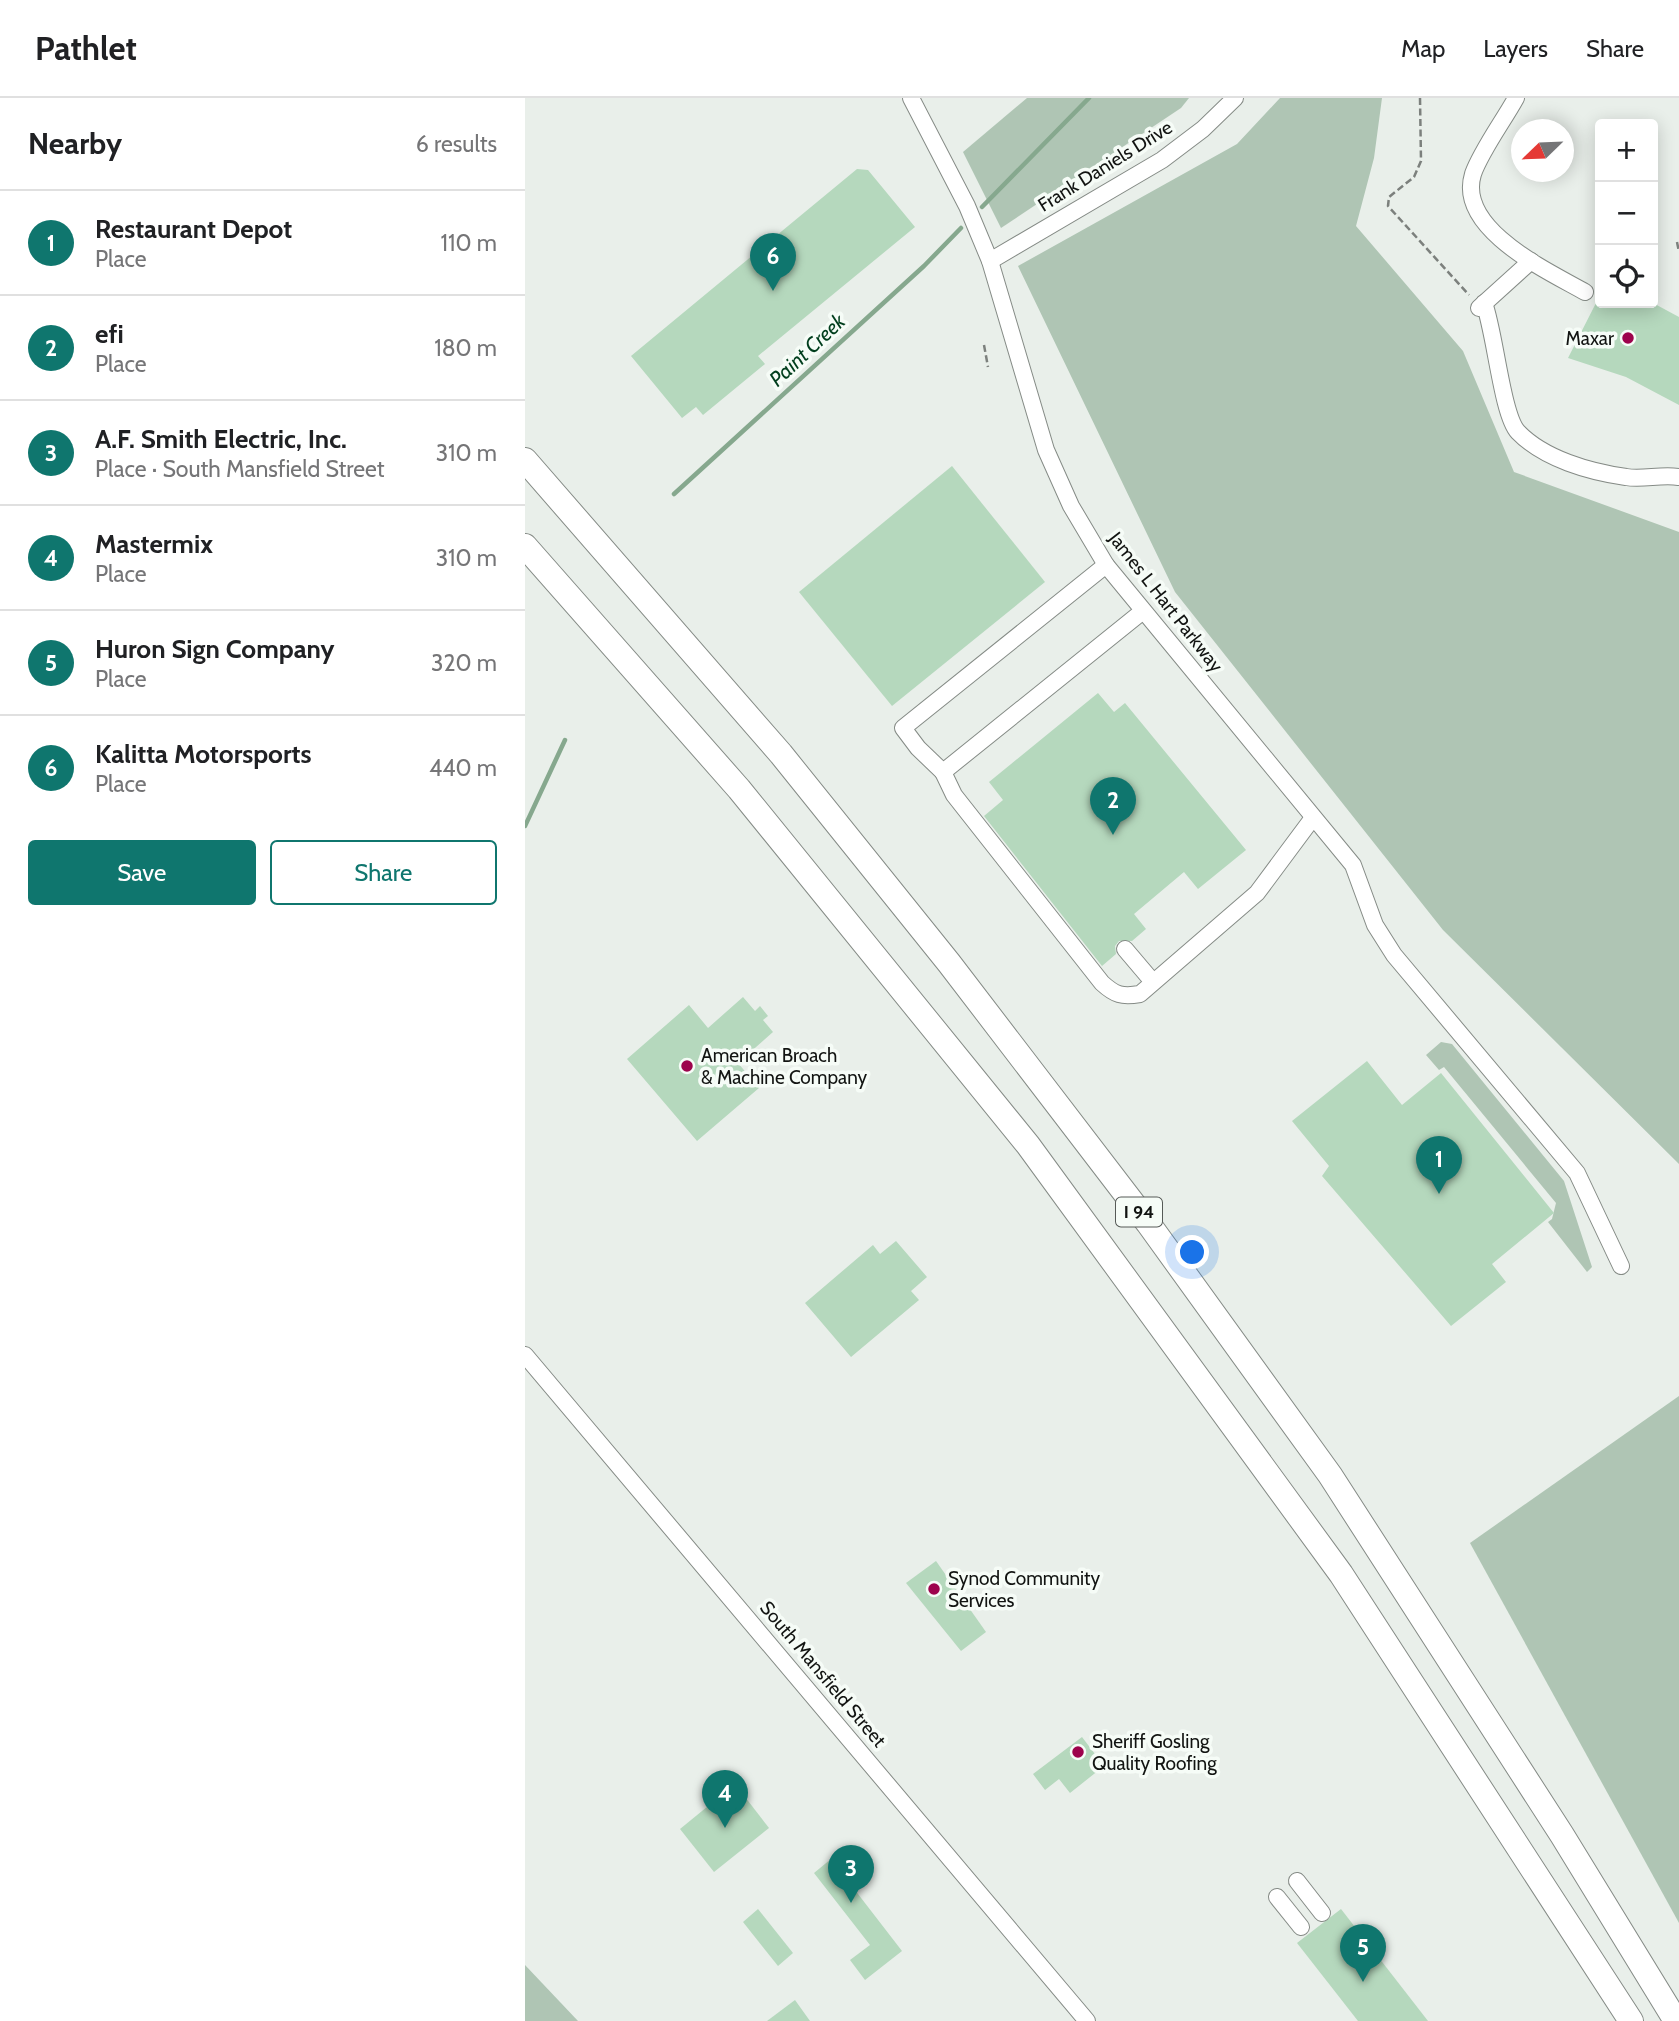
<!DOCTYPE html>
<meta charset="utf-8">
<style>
body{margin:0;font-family:Cabin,sans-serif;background:#f6f6f6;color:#202124}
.controls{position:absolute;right:21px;top:21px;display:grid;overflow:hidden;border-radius:7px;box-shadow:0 4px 18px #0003}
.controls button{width:63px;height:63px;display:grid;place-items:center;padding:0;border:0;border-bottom:2px solid #e0e0e0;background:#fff;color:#202124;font:35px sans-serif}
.compass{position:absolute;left:986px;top:21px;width:63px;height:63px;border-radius:50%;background:#fff;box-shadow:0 4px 18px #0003;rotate:247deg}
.you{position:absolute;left:668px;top:1155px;width:24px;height:24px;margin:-18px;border:5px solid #fff;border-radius:50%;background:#1a73e8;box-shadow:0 0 0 10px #1a73e833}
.badge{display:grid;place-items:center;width:46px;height:46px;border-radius:50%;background:#0f766e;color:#fff;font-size:23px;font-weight:700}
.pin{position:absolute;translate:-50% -58px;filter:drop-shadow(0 2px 4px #0008)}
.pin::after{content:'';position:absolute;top:37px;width:24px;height:21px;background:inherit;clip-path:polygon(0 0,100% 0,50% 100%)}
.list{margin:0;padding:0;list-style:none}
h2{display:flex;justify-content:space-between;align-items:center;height:91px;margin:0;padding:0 28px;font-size:30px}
h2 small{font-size:23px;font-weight:400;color:#757577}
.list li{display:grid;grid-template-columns:46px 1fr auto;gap:21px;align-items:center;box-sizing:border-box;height:105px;padding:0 28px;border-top:2px solid #e0e0e0}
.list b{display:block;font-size:26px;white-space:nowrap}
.list p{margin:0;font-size:23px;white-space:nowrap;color:#757577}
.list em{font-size:23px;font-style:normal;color:#757577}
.actions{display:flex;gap:14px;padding:21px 28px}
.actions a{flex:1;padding:16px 0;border:2px solid #0f766e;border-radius:7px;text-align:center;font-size:24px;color:#0f766e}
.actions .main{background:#0f766e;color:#fff}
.icon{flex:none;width:38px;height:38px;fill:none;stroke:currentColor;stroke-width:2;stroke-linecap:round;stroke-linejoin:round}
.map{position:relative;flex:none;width:1154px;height:1923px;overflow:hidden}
header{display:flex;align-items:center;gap:42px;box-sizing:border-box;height:98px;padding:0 35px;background:#fff;border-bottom:2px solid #e0e0e0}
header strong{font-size:33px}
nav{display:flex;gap:38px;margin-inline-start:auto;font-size:24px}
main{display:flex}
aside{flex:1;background:#fff}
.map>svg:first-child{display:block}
.green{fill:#afc5b4}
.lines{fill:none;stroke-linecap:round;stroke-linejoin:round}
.stream{stroke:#86a88e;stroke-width:4.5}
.building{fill:#b5d8bd}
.minor-casing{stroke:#858b86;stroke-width:18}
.highway-casing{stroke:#858b86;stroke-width:26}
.path{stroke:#7c807d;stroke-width:2.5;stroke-dasharray:7 3.5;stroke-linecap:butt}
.minor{stroke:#fff;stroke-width:16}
.highway{stroke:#fff;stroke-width:24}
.poi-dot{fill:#9d034c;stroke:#f6fcf7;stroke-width:2.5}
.labels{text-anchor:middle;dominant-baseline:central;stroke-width:7;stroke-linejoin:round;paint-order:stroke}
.shield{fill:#f6fcf7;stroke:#565a57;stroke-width:2}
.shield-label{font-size:18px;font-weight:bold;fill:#121412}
.street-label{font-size:19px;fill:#121412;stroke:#f6fcf7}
.poi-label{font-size:19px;fill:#121412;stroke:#f6fcf7;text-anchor:start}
.water-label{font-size:21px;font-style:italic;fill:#013e1d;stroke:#f6fcf7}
</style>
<header>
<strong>Pathlet</strong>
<nav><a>Map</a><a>Layers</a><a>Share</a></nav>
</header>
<main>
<aside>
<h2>Nearby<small>6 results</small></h2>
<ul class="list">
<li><span class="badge">1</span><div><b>Restaurant Depot</b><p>Place</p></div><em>110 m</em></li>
<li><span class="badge">2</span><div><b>efi</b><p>Place</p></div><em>180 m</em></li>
<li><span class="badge">3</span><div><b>A.F. Smith Electric, Inc.</b><p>Place · South Mansfield Street</p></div><em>310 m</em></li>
<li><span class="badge">4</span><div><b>Mastermix</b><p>Place</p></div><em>310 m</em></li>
<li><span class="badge">5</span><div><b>Huron Sign Company</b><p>Place</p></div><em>320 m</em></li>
<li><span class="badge">6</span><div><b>Kalitta Motorsports</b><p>Place</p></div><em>440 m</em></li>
</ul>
<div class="actions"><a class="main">Save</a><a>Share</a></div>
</aside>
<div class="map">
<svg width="1154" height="1923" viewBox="0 0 1154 1923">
<rect width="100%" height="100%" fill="#e9efea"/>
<g class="green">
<polygon points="502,0 664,0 656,10 476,130 438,54"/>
<polygon points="755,0 857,0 849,60 831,128 938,253 989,374 1154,434 1154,1066 918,832 650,494 493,168 712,46"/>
<polygon points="916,944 927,946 1039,1083 1067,1169 1062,1174 1023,1124 1027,1121 1031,1105 919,969 914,972 901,957"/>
<polygon points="1154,1298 1154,1825 945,1445"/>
<polygon points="0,1867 53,1923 0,1923"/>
</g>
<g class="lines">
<g class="stream">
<polyline points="457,109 564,0"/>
<polyline points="149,396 399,168 436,130"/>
<polyline points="0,728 40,642"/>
</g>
</g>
<g class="building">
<polygon points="332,71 343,72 390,129 233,258 240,266 178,317 171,309 157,320 106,258"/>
<polygon points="1071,205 1128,205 1154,219 1154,307 1101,279 1043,260"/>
<polygon points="427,368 520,484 367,608 274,494"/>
<polygon points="573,595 589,614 600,605 721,752 673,791 659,774 609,816 621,831 607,843 594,843 590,848 591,856 577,868 459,718 478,702 464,684"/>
<polygon points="218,899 230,913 235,908 243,918 238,922 248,934 213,965 234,990 172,1043 102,961 164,907 183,930"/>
<polygon points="842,963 877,1007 916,975 1029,1115 967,1166 981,1184 926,1228 797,1078 804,1068 767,1023"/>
<polygon points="371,1143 402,1179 386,1193 394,1202 326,1259 280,1205 348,1147 355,1156"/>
<polygon points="411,1463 461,1534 436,1553 381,1485"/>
<polygon points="557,1639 579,1668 545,1695 534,1681 520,1692 508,1676"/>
<polygon points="210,1686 244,1730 189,1774 155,1731"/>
<polygon points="306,1761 377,1853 340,1882 325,1862 345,1847 289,1775"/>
<polygon points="233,1811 268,1855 253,1868 218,1824"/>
<polygon points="816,1811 903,1923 833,1923 772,1845"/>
<polygon points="270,1902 285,1923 242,1923"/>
</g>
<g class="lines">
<defs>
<g id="minor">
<polyline points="386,0 442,108 465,163 521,352 546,408 581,467 828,767 850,827 869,857 1052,1075 1096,1168"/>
<path d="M 991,0 C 979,22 956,53 948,76 C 931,131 1023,173 1060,194"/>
<polyline points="465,163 637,62 678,31 710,0"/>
<path d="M 959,205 C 970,234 977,317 993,334 C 1019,361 1065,374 1101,379 C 1118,382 1136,376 1154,379"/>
<polyline points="954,210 1006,163"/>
<polyline points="581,467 378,630 393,650 418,674 618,513"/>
<path d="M 418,674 L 429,697 L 577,885 C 590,897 597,899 615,896 L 732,795 L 787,721"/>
<polyline points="600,851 628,884"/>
<polyline points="0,1257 562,1923"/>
<polyline points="772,1783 797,1815"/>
<polyline points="752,1799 776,1829"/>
</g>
<g id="highway">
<polyline points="0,362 256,656 424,865 623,1125 805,1377 1037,1737 1151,1923"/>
<polyline points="0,448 214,691 503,1047 816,1476 1106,1923"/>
</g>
</defs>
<use href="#minor" class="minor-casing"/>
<use href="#highway" class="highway-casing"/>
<g class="path">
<polyline points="895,0 896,63 889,79 864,99 863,108 944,197"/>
<polyline points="1152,144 1154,154"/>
<polyline points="459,247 463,269"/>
</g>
<use href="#minor" class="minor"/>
<use href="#highway" class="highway"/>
</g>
<g class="poi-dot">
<circle cx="1103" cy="240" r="7"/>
<circle cx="162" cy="968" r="7"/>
<circle cx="409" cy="1491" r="7"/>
<circle cx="553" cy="1654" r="7"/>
</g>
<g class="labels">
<rect class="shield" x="591" y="1099.5" width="46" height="29" rx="5"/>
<g class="shield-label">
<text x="614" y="1114">I 94</text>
</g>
<g class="street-label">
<text transform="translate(580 68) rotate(-32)">Frank Daniels Drive</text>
<text transform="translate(641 504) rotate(52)">James L Hart Parkway</text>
<text transform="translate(298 1576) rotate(50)">South Mansfield Street</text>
</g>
<g class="poi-label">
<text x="1089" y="240" text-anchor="end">Maxar</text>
<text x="176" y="957">American Broach<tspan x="176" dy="22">&amp; Machine Company</tspan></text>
<text x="423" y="1480">Synod Community<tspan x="423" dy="22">Services</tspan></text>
<text x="567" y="1643">Sheriff Gosling<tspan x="567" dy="22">Quality Roofing</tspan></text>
</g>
<g class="water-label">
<text transform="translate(282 252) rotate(-43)">Paint Creek</text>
</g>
</g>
</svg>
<div class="controls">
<button>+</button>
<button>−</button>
<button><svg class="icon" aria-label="locate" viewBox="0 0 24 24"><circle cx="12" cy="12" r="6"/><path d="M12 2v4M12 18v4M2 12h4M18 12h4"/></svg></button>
</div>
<svg class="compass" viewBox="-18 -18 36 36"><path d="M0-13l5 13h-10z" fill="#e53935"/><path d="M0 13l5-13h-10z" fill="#757577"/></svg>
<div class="you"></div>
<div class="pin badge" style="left:914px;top:1096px">1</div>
<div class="pin badge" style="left:588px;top:737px">2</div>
<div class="pin badge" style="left:326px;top:1805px">3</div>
<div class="pin badge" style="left:200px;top:1730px">4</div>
<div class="pin badge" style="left:838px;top:1884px">5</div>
<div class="pin badge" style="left:248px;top:193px">6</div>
</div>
</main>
